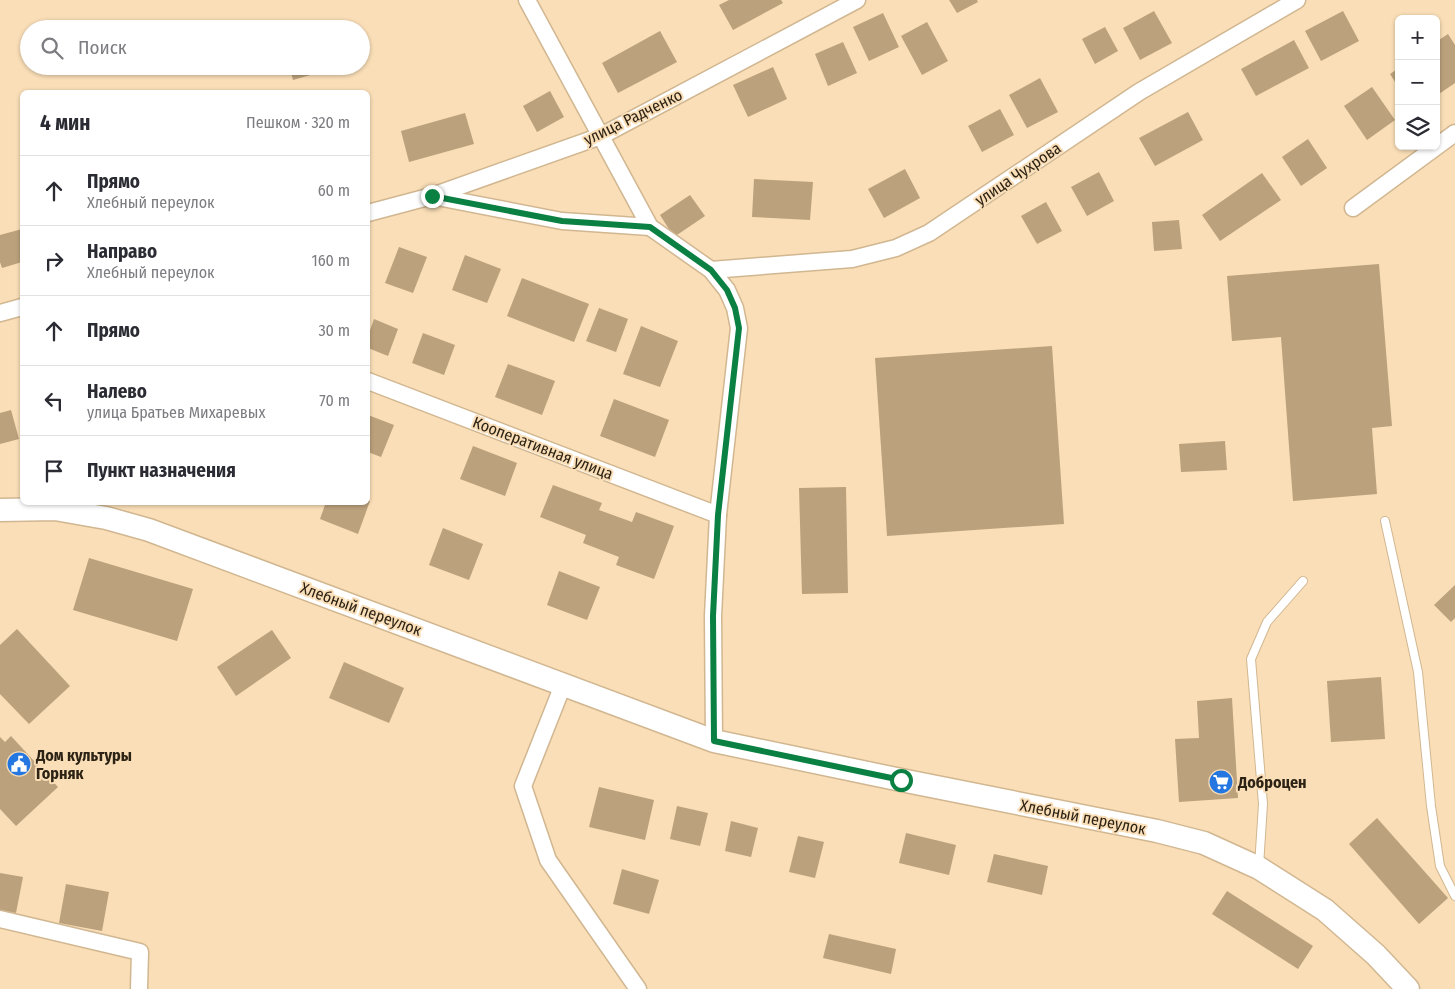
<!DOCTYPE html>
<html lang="ru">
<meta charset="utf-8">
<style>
body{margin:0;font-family:"Fira Sans Condensed",sans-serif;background:#f2f2f3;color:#2b2b33}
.controls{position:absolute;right:15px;top:15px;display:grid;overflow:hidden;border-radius:8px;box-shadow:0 1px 4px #0004}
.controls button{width:45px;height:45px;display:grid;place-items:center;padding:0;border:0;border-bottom:1px solid #e1e1e2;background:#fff;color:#2b2b33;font:25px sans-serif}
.stop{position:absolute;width:15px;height:15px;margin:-11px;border:4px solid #0b8043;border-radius:50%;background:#fff}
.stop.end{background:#0b8043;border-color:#fff;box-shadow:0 1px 5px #0008}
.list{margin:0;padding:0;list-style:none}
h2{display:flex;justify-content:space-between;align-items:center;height:65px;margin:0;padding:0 20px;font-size:21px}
h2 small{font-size:16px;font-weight:400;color:#7c7c81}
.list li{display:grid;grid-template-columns:32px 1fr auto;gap:15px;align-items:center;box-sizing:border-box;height:70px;padding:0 20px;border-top:1px solid #e1e1e2}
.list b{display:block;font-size:19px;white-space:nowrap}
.list p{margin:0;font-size:16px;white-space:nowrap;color:#7c7c81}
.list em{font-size:16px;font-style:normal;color:#7c7c81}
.icon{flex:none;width:28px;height:28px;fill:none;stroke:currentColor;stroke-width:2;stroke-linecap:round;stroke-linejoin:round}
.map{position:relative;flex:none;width:1455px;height:989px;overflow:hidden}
.search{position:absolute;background:#fff;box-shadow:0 1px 4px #0004;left:20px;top:20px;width:350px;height:55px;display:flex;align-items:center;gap:12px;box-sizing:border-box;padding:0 18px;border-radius:28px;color:#7c7c81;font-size:19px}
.panel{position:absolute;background:#fff;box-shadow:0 1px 4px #0004;left:20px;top:90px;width:350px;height:415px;border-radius:8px}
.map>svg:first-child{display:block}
.building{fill:#bba17c}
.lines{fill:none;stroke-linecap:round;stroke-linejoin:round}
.lane-casing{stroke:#d1b791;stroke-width:10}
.street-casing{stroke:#d1b791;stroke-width:19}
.secondary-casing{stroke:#d1b791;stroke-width:25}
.lane{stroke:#fff;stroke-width:8}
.street{stroke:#fff;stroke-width:16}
.secondary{stroke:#fff;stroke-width:22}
.route{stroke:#0b8043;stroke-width:6}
.labels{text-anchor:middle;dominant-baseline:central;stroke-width:4;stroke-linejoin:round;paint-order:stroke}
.street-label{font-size:16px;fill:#2d2315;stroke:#f9deb7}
.poi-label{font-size:16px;font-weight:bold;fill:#2d2315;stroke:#f9deb7;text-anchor:start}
</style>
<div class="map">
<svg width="1455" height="989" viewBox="0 0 1455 989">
<rect width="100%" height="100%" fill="#f9deb7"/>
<g class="building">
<polygon points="729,0 781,0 783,3 733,30 719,5"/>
<polygon points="949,0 977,0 978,2 957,13"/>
<polygon points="1154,11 1172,43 1140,60 1123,28"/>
<polygon points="1343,11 1359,41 1321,61 1305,31"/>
<polygon points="883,13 899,47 869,61 853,27"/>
<polygon points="927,22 948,61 922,75 901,36"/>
<polygon points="1105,27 1118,51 1095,64 1082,39"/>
<polygon points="660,31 677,62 618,93 602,63"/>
<polygon points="1448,34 1455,45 1455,83 1436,96 1436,42"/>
<polygon points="1294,40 1309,68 1256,96 1241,69"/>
<polygon points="843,42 857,73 828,86 815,54"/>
<polygon points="289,66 330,66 331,69 293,80"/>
<polygon points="773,67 787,99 748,117 733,85"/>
<polygon points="1399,68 1399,88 1390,74"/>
<polygon points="1040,78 1058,112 1027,128 1009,95"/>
<polygon points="1372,87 1395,120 1367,140 1344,106"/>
<polygon points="550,91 564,117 537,132 523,106"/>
<polygon points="1000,109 1014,135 982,152 968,126"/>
<polygon points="1188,112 1203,140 1155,166 1139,138"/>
<polygon points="465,113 474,144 409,162 401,131"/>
<polygon points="1308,139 1327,168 1301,186 1282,157"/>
<polygon points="905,169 920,198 884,218 868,189"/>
<polygon points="1099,172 1114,201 1087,216 1071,187"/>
<polygon points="1262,173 1281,200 1220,241 1202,215"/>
<polygon points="754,179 813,182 810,220 752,217"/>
<polygon points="690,195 705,216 674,237 660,215"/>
<polygon points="1046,202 1062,231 1037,244 1021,216"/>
<polygon points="1179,220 1182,249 1154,251 1152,222"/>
<polygon points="22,229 22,262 2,268 0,262 0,235"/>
<polygon points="399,247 427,257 413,293 385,283"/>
<polygon points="465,255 501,269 487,303 452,290"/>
<polygon points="1379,264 1392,426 1372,428 1377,494 1293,501 1281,337 1232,341 1227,276"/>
<polygon points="522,278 589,304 574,342 507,316"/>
<polygon points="599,308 628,319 616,352 586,341"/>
<polygon points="374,319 398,329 388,356 368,348 368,336"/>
<polygon points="641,326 678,341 660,387 623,374"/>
<polygon points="423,333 455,345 444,375 412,363"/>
<polygon points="1052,346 1064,524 887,536 875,358"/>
<polygon points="508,364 555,381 542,415 495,397"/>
<polygon points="614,399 669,420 655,457 600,436"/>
<polygon points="11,410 19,439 0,444 0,413"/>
<polygon points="368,415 394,425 381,457 368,452"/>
<polygon points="1225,441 1227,470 1181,472 1179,444"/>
<polygon points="473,446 517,463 505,496 460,479"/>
<polygon points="553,485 602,503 599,510 632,522 636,512 674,526 654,579 616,565 619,557 583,543 586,535 540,517"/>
<polygon points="846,487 848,593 802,594 799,488"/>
<polygon points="368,501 370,501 358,534 320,519 326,502 368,502"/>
<polygon points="443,528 483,544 469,580 429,565"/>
<polygon points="89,558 193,589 177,641 73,610"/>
<polygon points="559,571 600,587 587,620 547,605"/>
<polygon points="1455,585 1455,618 1451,622 1434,605"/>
<polygon points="17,629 70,686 29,724 0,694 0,645"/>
<polygon points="272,630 291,658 236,696 217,667"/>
<polygon points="344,662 404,688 389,723 329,698"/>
<polygon points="1381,677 1385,739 1331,742 1327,681"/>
<polygon points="1232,698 1238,798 1179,802 1175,739 1199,738 1197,701"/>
<polygon points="11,736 58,787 16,826 0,809 0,737 5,742"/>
<polygon points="599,787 654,800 645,840 589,827"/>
<polygon points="677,806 708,813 700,846 670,839"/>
<polygon points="1377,818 1448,898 1419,924 1349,844"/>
<polygon points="731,821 758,828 751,857 725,851"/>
<polygon points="906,833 956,845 949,875 899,863"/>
<polygon points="798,836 824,842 815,878 789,872"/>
<polygon points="994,854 1048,866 1042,895 987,882"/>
<polygon points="622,869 659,880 649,914 613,904"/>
<polygon points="0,873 23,877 16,913 0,910"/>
<polygon points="66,884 109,892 102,931 59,923"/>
<polygon points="1227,891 1313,946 1298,969 1212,914"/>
<polygon points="829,934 896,949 891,974 823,958"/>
</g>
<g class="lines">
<defs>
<g id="lane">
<polyline points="1385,521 1418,672 1431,806 1440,866 1455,896"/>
<polyline points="1259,866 1263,804 1251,659 1267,622 1303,581"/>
</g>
<g id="street">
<polyline points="527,0 650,227 711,270 727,290 735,308 739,328 718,515 713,616 714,741"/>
<polyline points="432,196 562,221 650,227"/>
<polyline points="1353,208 1455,133"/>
<polyline points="368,213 432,196 601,136 857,0"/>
<polyline points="711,270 852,259 896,248 929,233 1139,92 1297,0"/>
<polyline points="0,313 22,307"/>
<polyline points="368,381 718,515"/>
<polyline points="563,685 523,786 548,860 638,989"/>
<polyline points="0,919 140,952 139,989"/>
</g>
<polyline id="secondary" points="0,510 55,509 106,518 149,530 714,741 901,780 1157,831 1204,843 1259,868 1325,910 1376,955 1408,989"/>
</defs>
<use href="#lane" class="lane-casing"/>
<use href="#street" class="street-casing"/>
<use href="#secondary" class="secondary-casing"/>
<use href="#lane" class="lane"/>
<use href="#street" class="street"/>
<use href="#secondary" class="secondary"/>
</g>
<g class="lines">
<polyline class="route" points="432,196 562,221 650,227 711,270 727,290 735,308 739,328 718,515 713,616 714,741 901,780"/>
</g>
<defs>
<symbol id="civic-disc" viewBox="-11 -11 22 22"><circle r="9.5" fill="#2477e1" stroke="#f9deb7"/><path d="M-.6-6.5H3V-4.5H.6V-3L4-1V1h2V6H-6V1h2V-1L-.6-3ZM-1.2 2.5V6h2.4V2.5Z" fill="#fff"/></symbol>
<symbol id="supermarket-disc" viewBox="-11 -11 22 22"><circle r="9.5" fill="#2477e1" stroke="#f9deb7"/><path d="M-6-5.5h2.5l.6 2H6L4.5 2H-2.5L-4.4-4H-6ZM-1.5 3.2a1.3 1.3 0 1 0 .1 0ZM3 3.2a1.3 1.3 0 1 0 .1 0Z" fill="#fff"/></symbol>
</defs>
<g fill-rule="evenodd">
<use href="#civic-disc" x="5" y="750" width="28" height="28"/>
<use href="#supermarket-disc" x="1207" y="768" width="28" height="28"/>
</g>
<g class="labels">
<g class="street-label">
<text transform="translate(633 117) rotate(-26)">улица Радченко</text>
<text transform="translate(1018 174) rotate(-34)">улица Чухрова</text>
<text transform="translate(543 448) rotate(21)">Кооперативная улица</text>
<text transform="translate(361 609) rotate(20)">Хлебный переулок</text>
<text transform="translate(1083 817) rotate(11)">Хлебный переулок</text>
</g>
<g class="poi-label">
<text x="36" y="755">Дом культуры<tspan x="36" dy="18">Горняк</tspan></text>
<text x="1238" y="782">Доброцен</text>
</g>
</g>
</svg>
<div class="controls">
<button>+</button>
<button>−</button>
<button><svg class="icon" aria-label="layers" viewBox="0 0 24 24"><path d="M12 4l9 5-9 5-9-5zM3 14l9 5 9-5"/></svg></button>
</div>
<div class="stop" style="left:901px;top:780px"></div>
<div class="stop end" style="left:432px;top:196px"></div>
<div class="search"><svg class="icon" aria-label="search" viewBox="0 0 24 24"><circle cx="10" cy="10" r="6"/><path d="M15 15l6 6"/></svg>Поиск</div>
<section class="panel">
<h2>4 мин<small>Пешком · 320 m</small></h2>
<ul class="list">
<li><svg class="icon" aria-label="ahead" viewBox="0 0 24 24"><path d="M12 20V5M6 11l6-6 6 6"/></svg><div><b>Прямо</b><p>Хлебный переулок</p></div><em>60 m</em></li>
<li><svg class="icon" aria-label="right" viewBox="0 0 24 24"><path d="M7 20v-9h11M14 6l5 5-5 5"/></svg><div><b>Направо</b><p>Хлебный переулок</p></div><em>160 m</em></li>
<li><svg class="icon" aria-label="ahead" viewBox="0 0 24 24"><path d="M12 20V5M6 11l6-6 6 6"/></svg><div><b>Прямо</b></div><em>30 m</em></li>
<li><svg class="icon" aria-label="left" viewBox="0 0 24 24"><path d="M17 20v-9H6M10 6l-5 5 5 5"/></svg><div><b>Налево</b><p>улица Братьев Михаревых</p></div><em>70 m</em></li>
<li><svg class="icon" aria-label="arrive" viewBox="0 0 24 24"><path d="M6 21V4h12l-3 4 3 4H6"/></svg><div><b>Пункт назначения</b></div></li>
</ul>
</section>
</div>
